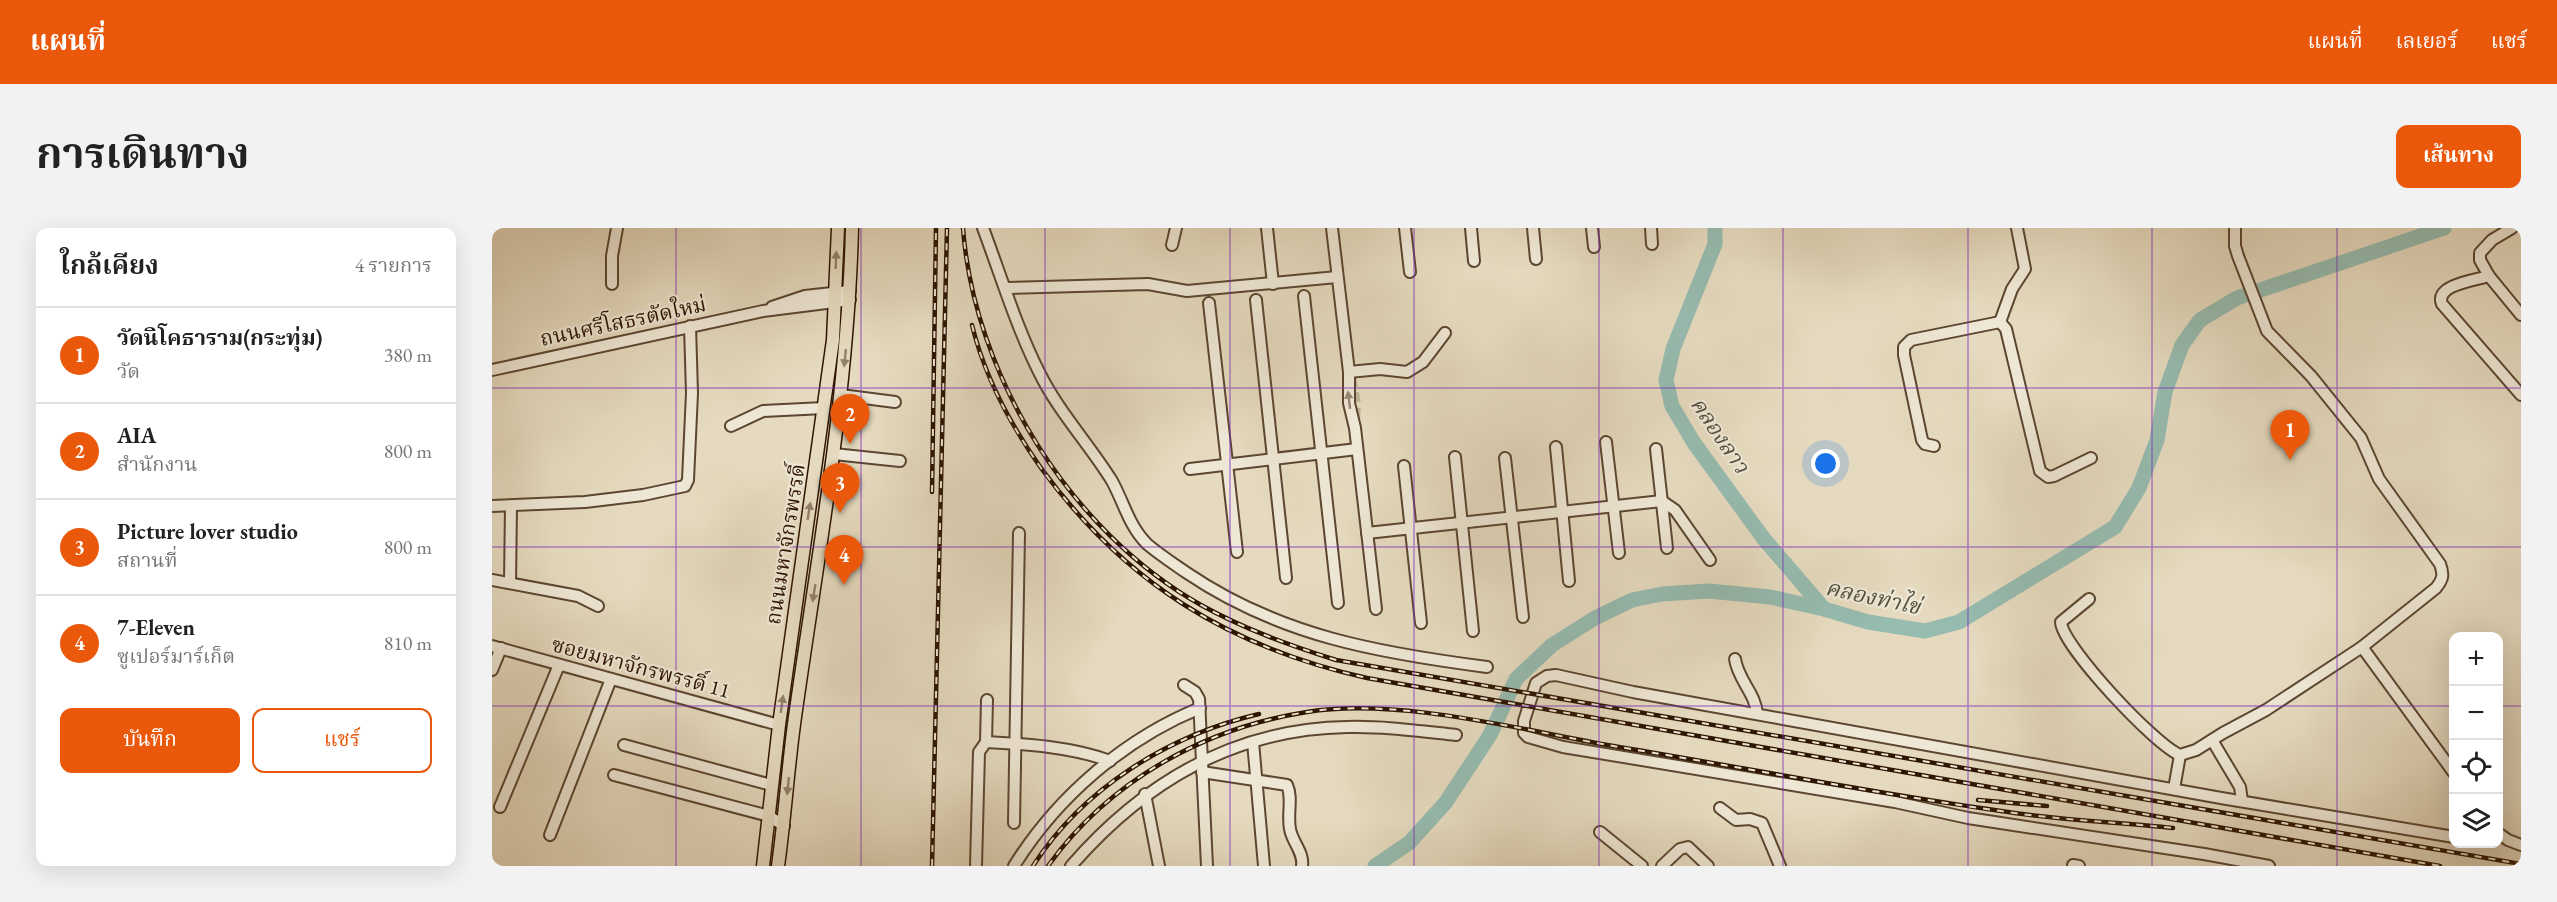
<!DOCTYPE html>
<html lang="th">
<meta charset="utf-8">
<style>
body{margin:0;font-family:"EB Garamond","Noto Serif Thai",serif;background:#f2f2f2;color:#222}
.controls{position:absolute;right:18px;bottom:18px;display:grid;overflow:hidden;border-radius:12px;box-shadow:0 6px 24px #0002}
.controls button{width:54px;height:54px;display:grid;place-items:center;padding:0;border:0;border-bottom:2px solid #e0e0e0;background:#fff;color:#222;font:30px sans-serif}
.you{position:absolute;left:1334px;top:236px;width:21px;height:21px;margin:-15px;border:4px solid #fff;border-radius:50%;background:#1a73e8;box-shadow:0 0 0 9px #1a73e833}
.badge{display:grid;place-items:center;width:39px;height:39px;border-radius:50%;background:#ea580c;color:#fff;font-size:20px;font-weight:700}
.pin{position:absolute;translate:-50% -50px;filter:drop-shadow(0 2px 3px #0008)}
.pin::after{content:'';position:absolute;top:32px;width:21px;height:18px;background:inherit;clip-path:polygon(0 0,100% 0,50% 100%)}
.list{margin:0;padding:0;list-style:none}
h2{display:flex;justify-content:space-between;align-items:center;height:78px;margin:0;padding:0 24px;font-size:26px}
h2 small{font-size:20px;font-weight:400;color:#767676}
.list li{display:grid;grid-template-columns:39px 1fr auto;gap:18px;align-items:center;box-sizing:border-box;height:96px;padding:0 24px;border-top:2px solid #e0e0e0}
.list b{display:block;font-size:22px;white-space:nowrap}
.list p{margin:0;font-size:20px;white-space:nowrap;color:#767676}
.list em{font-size:20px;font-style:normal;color:#767676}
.actions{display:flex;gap:12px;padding:18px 24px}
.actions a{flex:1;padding:14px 0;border:2px solid #ea580c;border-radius:12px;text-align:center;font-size:21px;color:#ea580c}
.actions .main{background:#ea580c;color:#fff}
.icon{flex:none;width:33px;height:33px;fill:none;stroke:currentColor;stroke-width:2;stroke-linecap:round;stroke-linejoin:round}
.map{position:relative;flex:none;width:2029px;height:638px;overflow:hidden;border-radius:12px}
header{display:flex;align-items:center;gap:36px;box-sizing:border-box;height:84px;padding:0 30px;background:#ea580c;color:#fff}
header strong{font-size:28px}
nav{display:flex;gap:33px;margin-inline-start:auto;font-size:21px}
.intro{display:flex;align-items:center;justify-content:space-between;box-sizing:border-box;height:144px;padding:0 36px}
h1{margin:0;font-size:42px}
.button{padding:15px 27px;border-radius:12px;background:#ea580c;color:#fff;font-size:21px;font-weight:700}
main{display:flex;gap:36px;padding:0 36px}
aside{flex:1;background:#fff;border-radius:12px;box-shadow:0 6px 24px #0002}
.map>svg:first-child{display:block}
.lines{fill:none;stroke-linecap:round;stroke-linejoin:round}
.river{stroke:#96bbaf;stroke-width:15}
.minor-tunnel{stroke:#c0b399;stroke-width:10;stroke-dasharray:10 5;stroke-linecap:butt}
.minor-casing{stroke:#5c4631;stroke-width:14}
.major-casing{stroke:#2e1502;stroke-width:15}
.minor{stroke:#eee7d5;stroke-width:10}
.major{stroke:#e5dabf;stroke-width:12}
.rail-casing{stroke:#2e1502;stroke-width:4.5}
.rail{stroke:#eee7d5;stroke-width:2;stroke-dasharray:7;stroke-linecap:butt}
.oneway{fill:#93816a}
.oneway2{fill:#988876}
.grid{fill:none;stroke:#7b2cbf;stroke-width:1.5;stroke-opacity:0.55}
.labels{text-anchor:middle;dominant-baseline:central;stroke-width:4.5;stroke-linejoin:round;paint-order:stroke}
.street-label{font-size:21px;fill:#2e1502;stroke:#eee7d5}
.water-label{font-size:22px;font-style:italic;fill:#524f3f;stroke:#eee7d5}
</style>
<header>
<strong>แผนที่</strong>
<nav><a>แผนที่</a><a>เลเยอร์</a><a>แชร์</a></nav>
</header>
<div class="intro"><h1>การเดินทาง</h1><a class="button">เส้นทาง</a></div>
<main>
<aside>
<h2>ใกล้เคียง<small>4 รายการ</small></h2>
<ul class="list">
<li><span class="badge">1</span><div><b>วัดนิโคธาราม(กระทุ่ม)</b><p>วัด</p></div><em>380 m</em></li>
<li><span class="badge">2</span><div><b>AIA</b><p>สำนักงาน</p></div><em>800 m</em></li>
<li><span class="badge">3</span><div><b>Picture lover studio</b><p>สถานที่</p></div><em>800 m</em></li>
<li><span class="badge">4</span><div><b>7-Eleven</b><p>ซูเปอร์มาร์เก็ต</p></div><em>810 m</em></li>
</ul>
<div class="actions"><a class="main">บันทึก</a><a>แชร์</a></div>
</aside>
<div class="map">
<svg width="2029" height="638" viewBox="0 0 2029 638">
<rect width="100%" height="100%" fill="#e5dabf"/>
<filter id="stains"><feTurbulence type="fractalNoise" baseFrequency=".00333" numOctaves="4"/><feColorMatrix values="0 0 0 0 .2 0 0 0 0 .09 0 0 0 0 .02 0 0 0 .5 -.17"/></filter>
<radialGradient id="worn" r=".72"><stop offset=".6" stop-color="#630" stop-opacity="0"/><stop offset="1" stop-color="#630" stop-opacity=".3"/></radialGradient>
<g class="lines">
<g class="river">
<polyline points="1223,0 1223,16 1181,121 1174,152 1180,178 1202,215 1272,311 1332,381"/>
<polyline points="883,638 917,615 954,574 998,507 1024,451 1060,417 1103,390 1140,372 1170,366 1217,363 1278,369 1332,381 1376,394 1433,403 1467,394 1623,299 1647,260 1665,212 1673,164 1690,117 1708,92 1745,70 1952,0"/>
</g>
<polyline class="minor-tunnel" points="859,150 864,175 863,194"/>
<defs>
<g id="minor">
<path d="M 491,0 C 509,48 524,98 547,144 C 566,183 597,216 620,253 C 632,275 637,298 655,316 C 668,327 682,336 695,345 C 788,408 887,425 995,439"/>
<polyline points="775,0 781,56"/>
<polyline points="840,0 857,144 857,175 863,200 884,381"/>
<polyline points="913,0 918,44"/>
<polyline points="979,0 982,33"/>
<polyline points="1041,0 1044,31"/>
<polyline points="1100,0 1102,19"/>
<polyline points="1159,0 1160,16"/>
<path d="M 1743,0 L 1743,18 L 1746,28 L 1775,103 L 1819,148 L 1869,210 L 1887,251 L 1948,336 C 1952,347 1951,351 1944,360 L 1870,419 L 1962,545"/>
<path d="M 2020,0 L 2000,12 L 1988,25 L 1988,32 L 1997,48 C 1984,52 1942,57 1950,76 L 2029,167"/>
<polyline points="680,17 684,0"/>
<polyline points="1997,48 2029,87"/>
<polyline points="120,56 120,28 125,0"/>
<polyline points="515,60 656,56 695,63 845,49"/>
<polyline points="812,68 846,375"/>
<polyline points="764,72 794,350"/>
<polyline points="717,75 745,324"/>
<polyline points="280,79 313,68 358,63"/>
<polyline points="1508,94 1514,101 1548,243 1556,249 1562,248 1599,230"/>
<polyline points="1508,94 1520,61 1533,41 1525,0"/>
<polyline points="0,142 271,83 358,72"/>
<polyline points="857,144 888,141 915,144 931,134 953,105"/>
<polyline points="349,167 403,174"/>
<polyline points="239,198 271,183 332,180"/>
<polyline points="1114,214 1127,325"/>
<polyline points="1442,218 1433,216 1430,212 1412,127 1412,119 1419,112 1508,94"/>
<polyline points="1064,219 1077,353"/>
<polyline points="1164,221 1175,320"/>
<polyline points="342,226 408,233"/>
<polyline points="963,229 981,403"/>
<polyline points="1013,230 1031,389"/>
<polyline points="912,238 929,395"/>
<polyline points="698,241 865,221"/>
<polyline points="0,278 93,274 151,267 193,258 196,252 200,165 198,98"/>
<polyline points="875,305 1170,273 1183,282 1218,332"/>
<polyline points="0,352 86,368 106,378"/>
<polyline points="18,355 19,278"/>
<path d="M 1597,371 L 1569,394 C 1570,418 1664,518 1688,527 L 1704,522 L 1731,505 L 1774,482 L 1870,419"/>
<polyline points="0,418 287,497"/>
<path d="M 1243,431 C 1246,452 1264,466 1265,486"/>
<polyline points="0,442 9,420"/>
<polyline points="692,457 703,464 707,471 715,638"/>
<polyline points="1720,512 1748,559 1750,573"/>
<polyline points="494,514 495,472"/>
<polyline points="761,514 772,638"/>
<polyline points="132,517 279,557"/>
<path d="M 710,544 L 795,557 C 801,570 795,586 798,601 C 800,614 812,624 810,638"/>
<polyline points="122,547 277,588 292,598"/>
<polyline points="1682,561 1688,527"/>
<polyline points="653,566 667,638"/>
<polyline points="8,579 67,437"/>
<polyline points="1228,580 1244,592 1258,591 1270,595 1288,638"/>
<polyline points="522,595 527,305"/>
<polyline points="1108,604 1150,638"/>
<polyline points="2006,605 2016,612 2029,617"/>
<polyline points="58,607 119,451"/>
<polyline points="1581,637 1587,638"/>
<path d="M 484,638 L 487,524 L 494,514 C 535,516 580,519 618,533"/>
<path d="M 522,638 C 565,569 632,511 708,480"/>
<path d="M 579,638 C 652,554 741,501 855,499 C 891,498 927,503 964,507"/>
<polyline points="1170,638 1188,621 1196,619 1216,638"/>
<polyline points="1777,638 1712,626 1476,590 1403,574 1071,519 1036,509 1032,505 1032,493 1044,455 1055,448 1064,447 1141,464 1729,570 1962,609"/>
</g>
<g id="major">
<polyline points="271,638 287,497 341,112 346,0"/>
<path d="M 286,638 C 293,588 296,538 303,489 C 326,326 356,165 360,0"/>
</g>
</defs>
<use href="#minor" class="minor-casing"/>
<use href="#major" class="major-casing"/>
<use href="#minor" class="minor"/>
<use href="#major" class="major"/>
<defs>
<g id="rail">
<path d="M 471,0 C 482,148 579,304 709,377 C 752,401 797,417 844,432 L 2029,636"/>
<path d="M 480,97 C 493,150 518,196 549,240 C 633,355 737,419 875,450 L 1948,638"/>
<polyline points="440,264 444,0"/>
<polyline points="1486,572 1555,578"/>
<polyline points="440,638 455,0"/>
<path d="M 541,638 C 591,560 677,507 767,486"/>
<path d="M 556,638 C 617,553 712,500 815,484 C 908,469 1033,503 1127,519 C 1254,540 1381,565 1509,583 C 1565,592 1624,594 1681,600"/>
</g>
</defs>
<use href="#rail" class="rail-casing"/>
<use href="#rail" class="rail"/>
</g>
<defs><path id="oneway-solid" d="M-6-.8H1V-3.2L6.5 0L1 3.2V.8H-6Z" transform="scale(1.5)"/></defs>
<g class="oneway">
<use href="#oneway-solid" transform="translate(344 32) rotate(-88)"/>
<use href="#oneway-solid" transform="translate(353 130) rotate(96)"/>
<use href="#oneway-solid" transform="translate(317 283) rotate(-81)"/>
<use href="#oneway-solid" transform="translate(322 365) rotate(99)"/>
<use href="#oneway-solid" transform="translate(290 476) rotate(-82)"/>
<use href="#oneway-solid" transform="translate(296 558) rotate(96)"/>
</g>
<use class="oneway2" href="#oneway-solid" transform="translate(857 172) rotate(-97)"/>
<path class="grid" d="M 184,0 L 184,638M 369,0 L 369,638M 553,0 L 553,638M 738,0 L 738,638M 922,0 L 922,638M 1107,0 L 1107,638M 1291,0 L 1291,638M 1476,0 L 1476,638M 1660,0 L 1660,638M 1845,0 L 1845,638M 0,160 L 2029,160M 0,319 L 2029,319M 0,478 L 1962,478M 2006,478 L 2029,478"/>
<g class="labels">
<g class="street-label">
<text transform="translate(131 93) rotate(-12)">ถนนศรีโสธรตัดใหม่</text>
<text transform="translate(293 316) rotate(-81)">ถนนมหาจักรพรรดิ์</text>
<text transform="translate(149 439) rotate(15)">ซอยมหาจักรพรรดิ์ 11</text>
</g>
<g class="water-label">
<text transform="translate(1228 207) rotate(56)">คลองลาว</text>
<text transform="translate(1381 369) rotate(12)">คลองท่าไข่</text>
</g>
</g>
<rect width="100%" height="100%" filter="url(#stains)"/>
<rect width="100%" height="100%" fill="url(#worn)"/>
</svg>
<div class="controls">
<button>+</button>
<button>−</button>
<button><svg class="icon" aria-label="locate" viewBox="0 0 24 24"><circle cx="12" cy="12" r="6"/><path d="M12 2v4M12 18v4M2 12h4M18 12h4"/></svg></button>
<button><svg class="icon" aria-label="layers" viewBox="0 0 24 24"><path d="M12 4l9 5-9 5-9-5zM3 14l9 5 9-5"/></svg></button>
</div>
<div class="you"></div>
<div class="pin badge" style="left:1798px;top:232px">1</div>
<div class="pin badge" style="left:358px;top:216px">2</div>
<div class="pin badge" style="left:348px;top:285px">3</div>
<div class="pin badge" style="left:352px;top:357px">4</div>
</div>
</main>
